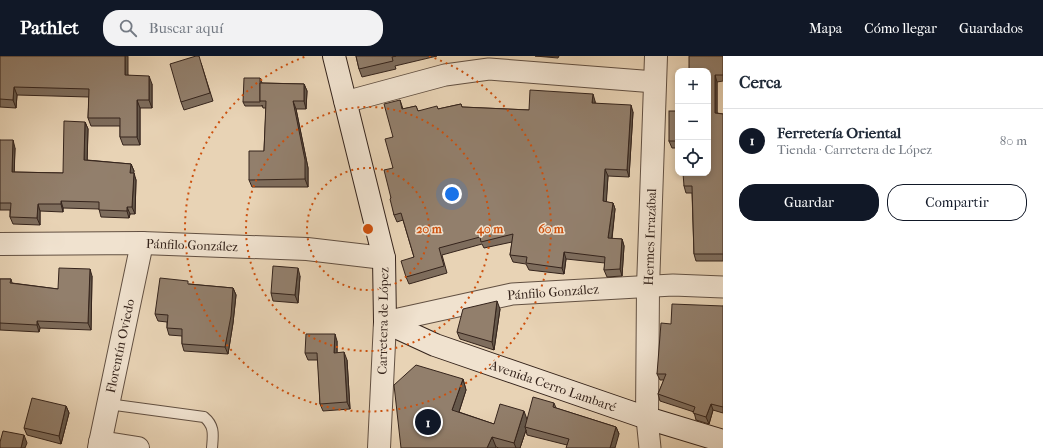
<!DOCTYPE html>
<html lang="es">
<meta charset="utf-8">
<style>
body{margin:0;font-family:"IM FELL French Canon",serif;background:#f2f2f3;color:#1f2937}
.controls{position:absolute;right:12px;top:12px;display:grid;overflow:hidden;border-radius:8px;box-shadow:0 2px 6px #0003}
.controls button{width:36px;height:36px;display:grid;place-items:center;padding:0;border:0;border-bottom:1px solid #e0e1e3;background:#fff;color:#1f2937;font:20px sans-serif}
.you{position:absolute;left:452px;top:138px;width:14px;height:14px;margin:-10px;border:3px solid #fff;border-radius:50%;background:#1a73e8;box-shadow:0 0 0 6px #1a73e833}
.badge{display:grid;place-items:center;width:26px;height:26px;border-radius:50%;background:#111827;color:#fff;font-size:13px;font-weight:700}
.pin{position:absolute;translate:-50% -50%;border:2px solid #fff;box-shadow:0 1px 4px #0006}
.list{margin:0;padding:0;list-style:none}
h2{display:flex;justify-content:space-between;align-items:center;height:52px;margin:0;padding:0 16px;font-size:17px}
h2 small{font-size:13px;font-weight:400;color:#747a83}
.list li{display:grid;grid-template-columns:26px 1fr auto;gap:12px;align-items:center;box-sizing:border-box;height:64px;padding:0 16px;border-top:1px solid #e0e1e3}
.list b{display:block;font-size:15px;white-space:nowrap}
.list p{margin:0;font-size:13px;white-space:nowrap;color:#747a83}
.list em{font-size:13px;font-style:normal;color:#747a83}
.actions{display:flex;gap:8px;padding:12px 16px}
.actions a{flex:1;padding:9px 0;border:1px solid #111827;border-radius:16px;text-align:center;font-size:14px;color:#111827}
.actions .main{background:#111827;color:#fff}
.icon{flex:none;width:22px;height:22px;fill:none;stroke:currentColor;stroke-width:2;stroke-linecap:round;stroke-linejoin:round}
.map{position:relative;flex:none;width:723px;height:392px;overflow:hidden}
header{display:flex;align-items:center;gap:24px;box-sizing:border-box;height:56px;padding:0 20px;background:#111827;color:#fff}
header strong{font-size:19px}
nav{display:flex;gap:22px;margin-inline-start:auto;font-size:14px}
.search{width:280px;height:36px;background:#f2f2f3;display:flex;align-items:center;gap:10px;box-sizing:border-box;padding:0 14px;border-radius:16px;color:#747a83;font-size:15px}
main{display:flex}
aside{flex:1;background:#fff}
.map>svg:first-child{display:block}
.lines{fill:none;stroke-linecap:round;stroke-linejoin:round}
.service-casing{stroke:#625042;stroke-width:12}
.minor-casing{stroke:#625042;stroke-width:23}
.tertiary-casing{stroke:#625042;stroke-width:24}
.secondary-casing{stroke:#35241c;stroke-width:24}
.service{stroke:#f0e2cf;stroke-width:10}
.minor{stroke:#f0e2cf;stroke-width:21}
.tertiary{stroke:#f0e2cf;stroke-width:22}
.secondary{stroke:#f0e2cf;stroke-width:22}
.wall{fill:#7e6d5d;stroke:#35241c}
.shaded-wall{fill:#66594c;stroke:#35241c}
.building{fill:#927f6c;stroke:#35241c}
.ring{fill:none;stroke:#cd510e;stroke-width:2;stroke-dasharray:2 4}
.labels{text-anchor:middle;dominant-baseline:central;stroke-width:3;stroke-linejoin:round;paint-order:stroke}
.street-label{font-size:13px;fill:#35241c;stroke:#f0e2cf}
.centre{fill:#cd510e;stroke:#f0e2cf;stroke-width:2}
.ring-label{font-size:12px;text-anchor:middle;font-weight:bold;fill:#cd510e;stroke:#f0e2cf;stroke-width:3;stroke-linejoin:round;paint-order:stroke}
</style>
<header>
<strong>Pathlet</strong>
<div class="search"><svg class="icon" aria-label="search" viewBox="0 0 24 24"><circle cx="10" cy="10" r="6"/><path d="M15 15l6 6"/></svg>Buscar aquí</div>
<nav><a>Mapa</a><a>Cómo llegar</a><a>Guardados</a></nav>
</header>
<main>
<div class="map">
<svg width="723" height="392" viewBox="0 0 723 392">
<rect width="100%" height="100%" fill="#e8d3b5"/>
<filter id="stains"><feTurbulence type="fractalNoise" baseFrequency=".005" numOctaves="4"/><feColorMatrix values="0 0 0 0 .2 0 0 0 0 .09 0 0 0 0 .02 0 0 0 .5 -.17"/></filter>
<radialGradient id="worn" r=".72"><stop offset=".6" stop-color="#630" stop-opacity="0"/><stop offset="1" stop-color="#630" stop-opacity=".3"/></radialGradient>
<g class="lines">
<defs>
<path id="service" d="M 108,348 L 204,361 C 215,370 213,379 212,392"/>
<g id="minor">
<polyline points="345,46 445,19 489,13 655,26"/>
<polyline points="385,266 512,238 673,229 723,231"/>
<polyline points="647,362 650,392"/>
</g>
<g id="tertiary">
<polyline points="0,188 142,187 307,193 384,202"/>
<polyline points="647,362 648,231 656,0"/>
<polyline points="100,386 138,392"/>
<polyline points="99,392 142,187"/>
<polyline points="379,392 385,266"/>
</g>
<polyline id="secondary" points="334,0 384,202 385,266 435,289 647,362 723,385"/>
</defs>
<use href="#service" class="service-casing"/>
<use href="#minor" class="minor-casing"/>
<use href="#tertiary" class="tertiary-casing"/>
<use href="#secondary" class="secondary-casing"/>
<use href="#service" class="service"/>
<use href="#minor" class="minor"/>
<use href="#tertiary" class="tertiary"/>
<use href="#secondary" class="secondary"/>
</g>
<g class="wall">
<polygon points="0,0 128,19 152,28 152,52 140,52 140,89 123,89 120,81 120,70 91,70 88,62 89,41 17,39 16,52 0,51"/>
<polygon points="356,0 437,0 395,10 396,13 362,21 359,13"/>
<polygon points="535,0 559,0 558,2"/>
<polygon points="723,0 723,25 717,26 717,57 723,58 723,205 696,205 694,198 692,137 686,137 684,130 708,15"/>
<polygon points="201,7 213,45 184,54 181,46"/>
<polygon points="260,22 262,27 304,28 307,35 306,53 296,53 308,112 308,131 252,131 249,124 264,95 266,52 263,52 262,49 262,50 245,50 243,46"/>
<polygon points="400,44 403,53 416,50 418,55 438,53 461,48 462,51 529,54 595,45 595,47 633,56 629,121 608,120 606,146 613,147 615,153 612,183 622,183 624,190 622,220 607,221 604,214 605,207 566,203 564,218 529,214 526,208 513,206 510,199 512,186 484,192 482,188 442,199 447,217 409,228 406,221 414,201 403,164 397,166 394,159 391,142 393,112 393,81"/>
<polygon points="678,55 678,92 672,92 669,85"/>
<polygon points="85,66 88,73 87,104 131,108 134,115 133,117 136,124 135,158 130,158 129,162 101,161 99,153 63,152 63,156 40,155 40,169 13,168 10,161 10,154 0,154 0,84 15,92 14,116 63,117"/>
<polygon points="92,220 91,274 40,272 39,276 0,274 0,223 11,223 12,227 58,233"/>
<polygon points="300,220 298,247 273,245 271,237"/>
<polygon points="189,228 233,232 236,239 233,267 228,298 184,295 182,288 182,280 169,279 167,272 167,266 158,265 155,258"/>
<polygon points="723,250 723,357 713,354 709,368 696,364 694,356 660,345 658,338 664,324 660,324 657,318 671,268"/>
<polygon points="500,253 494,294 460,283 457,276"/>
<polygon points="337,285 337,297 347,304 350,353 323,355 320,348 318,304 308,304 305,297"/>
<polygon points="463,323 466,334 459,356 494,368 527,363 554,347 556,352 616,371 619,378 567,389 527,379 526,374 520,392 499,392 496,391 401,392"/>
<polygon points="66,350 69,357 61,388 27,379 24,372"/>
</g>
<g class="shaded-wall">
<polygon points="125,0 128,0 128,27 125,19"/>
<polygon points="715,19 717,26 717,64 715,57"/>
<polygon points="149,20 152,28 152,52 149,44"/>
<polygon points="304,28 307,35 306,53 304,45"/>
<polygon points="14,31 17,39 16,52 13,44"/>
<polygon points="593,38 595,45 595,54 592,47"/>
<polygon points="137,44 140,52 140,89 137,81"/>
<polygon points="293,45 296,53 308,112 308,131 305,123"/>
<polygon points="631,49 633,56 629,121 627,114"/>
<polygon points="85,66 88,73 87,111 84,104"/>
<polygon points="13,84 15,92 14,123 12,116"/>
<polygon points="131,108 134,115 133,124 130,117"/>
<polygon points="605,113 608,120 606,152 603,145"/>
<polygon points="134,117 136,124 135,158 132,151"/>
<polygon points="61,145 63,152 63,156 61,148"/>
<polygon points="613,147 615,153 611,189 608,182"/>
<polygon points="38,148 40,155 40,169 37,162"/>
<polygon points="127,151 130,158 129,162 127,155"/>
<polygon points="622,183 624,190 622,220 620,213"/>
<polygon points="564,196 566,203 564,218 562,212"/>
<polygon points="298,212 300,220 298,247 295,239"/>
<polygon points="90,213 92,220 91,274 88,267"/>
<polygon points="233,232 236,239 233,267 228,298 225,291"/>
<polygon points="497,245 500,253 494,294 492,286"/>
<polygon points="37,265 40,272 39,276 37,269"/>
<polygon points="335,278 337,285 337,304 334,297"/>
<polygon points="344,296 347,304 350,353 347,346"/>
<polygon points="463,323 466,334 456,365 452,354"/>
<polygon points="711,348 713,354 709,368 706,361"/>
<polygon points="66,350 69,357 61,388 59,380"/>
<polygon points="524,355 528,366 525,371 526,374 520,392 516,392 514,387"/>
<polygon points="616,371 619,378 615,392 610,392"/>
<polygon points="24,379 27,387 25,392 21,392"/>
<polygon points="492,381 496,391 496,392 487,392"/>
</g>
<g class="building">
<polygon points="0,0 125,0 125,19 149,20 149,44 137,44 137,81 120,81 120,62 88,62 89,33 14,31 13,44 0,43"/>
<polygon points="196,0 199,0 210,37 181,46 170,8"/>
<polygon points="356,0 396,0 392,1 393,5 359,13"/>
<polygon points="689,0 723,0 723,19 715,19 715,57 723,58 723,198 694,198 692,130 684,130 683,117 708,117 708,15 689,15"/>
<polygon points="244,22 260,22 260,46 243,46"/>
<polygon points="260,27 304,28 304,45 293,45 305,104 305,123 249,124 249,95 264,95 266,45 260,45"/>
<polygon points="530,34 593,38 592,47 631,49 627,114 605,113 603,145 613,147 608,182 622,183 620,213 604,214 605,201 564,196 562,212 526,207 527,201 510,199 513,178 481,186 480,181 439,192 444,210 406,221 401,205 414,201 401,157 394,159 390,143 391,142 384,114 393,112 385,83 393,81 384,48 400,44 402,53 416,50 418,55 437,50 438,53 461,48 462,51 529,54"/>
<rect x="669" y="55" width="9" height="30"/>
<polygon points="64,65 85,66 84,104 131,108 130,117 134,117 132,151 127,151 127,155 99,154 99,146 61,145 61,148 38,148 37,162 10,161 11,147 0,147 0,84 13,84 12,116 63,117"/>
<polygon points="273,210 298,212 295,239 271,237"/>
<polygon points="59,212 90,213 88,267 37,265 37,269 0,267 0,223 11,223 10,227 58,233"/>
<polygon points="160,222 188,225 188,228 233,232 231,260 225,291 182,288 182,273 167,272 168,259 155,258"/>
<polygon points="497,245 492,286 457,276 463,253"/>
<polygon points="672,248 723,250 723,351 711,348 706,361 693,357 695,351 658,338 666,318 657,318 661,267 671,268"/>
<polygon points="306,278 335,278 334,297 344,296 347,346 320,348 317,297 305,297"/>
<polygon points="416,309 463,323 452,354 494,368 500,348 524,355 514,387 492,381 487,392 401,392 394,329"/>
<polygon points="533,341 554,347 553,351 616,371 610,392 566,392 569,383 525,371"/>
<polygon points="32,342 66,350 59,380 24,372"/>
<polygon points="3,375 24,379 21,392 0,392 0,386"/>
</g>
<g class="ring">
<circle cx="368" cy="173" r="61"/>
<circle cx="368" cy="173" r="122"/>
<path d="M429 0A183 183 0 1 1 307 0"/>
</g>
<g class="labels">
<g class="street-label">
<text transform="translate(650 181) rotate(-88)">Hermes Irrazábal</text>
<text transform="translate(192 189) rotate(2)">Pánfilo González</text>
<text transform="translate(553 236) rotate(-4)">Pánfilo González</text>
<text transform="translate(383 265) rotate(-89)">Carretera de López</text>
<text transform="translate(120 290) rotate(-78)">Florentín Oviedo</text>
<text transform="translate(553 330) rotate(19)">Avenida Cerro Lambaré</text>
</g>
</g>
<circle cx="368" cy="173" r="6" class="centre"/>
<g class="ring-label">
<text x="429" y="177">20 m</text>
<text x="490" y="177">40 m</text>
<text x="551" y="177">60 m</text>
</g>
<rect width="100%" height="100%" filter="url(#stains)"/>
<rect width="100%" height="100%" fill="url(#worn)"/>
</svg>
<div class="controls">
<button>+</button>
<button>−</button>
<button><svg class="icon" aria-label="locate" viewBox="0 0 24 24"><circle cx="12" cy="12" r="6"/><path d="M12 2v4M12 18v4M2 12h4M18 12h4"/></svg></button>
</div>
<div class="you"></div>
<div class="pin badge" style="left:428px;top:366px">1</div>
</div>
<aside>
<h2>Cerca<small></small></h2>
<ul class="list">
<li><span class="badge">1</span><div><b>Ferretería Oriental</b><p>Tienda · Carretera de López</p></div><em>80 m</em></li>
</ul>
<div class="actions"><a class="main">Guardar</a><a>Compartir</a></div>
</aside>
</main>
